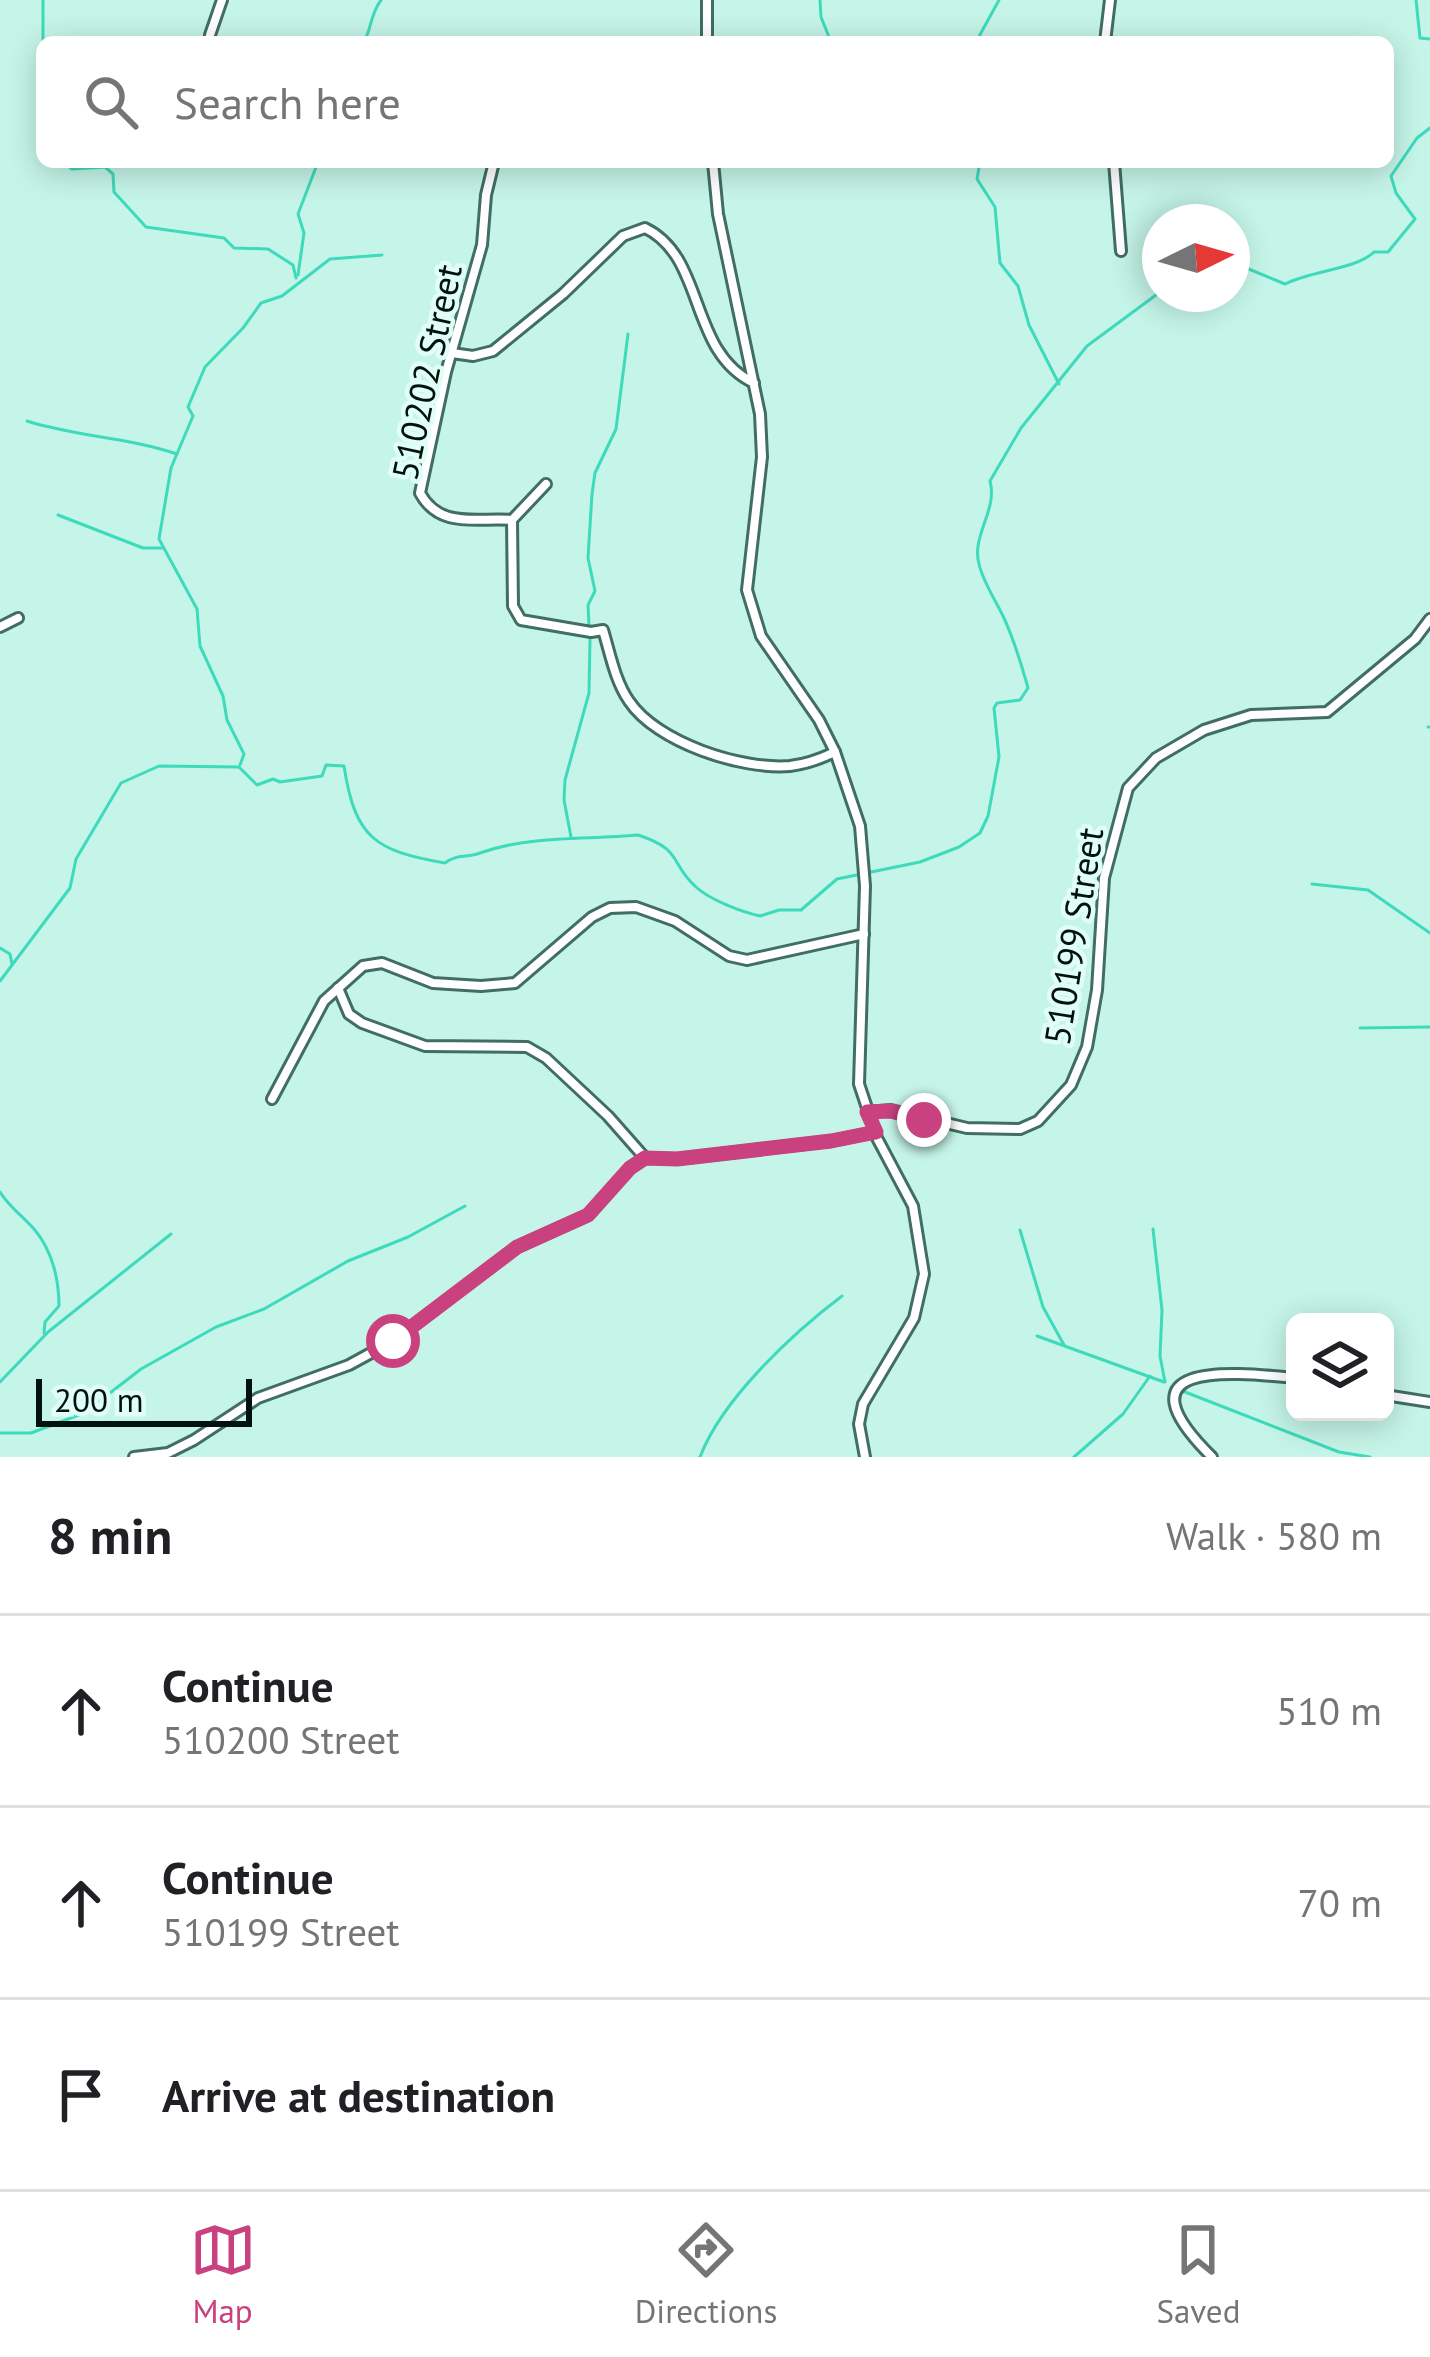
<!DOCTYPE html>
<meta charset="utf-8">
<style>
body{margin:0;font-family:"PT Sans",sans-serif;background:#f6f6f6;color:#202124}
.controls{position:absolute;right:36px;bottom:36px;display:grid;overflow:hidden;border-radius:18px;box-shadow:0 6px 30px #0003}
.controls button{width:108px;height:108px;display:grid;place-items:center;padding:0;border:0;border-bottom:3px solid #e0e0e0;background:#fff;color:#202124;font:60px sans-serif}
.compass{position:absolute;left:1142px;top:204px;width:108px;height:108px;border-radius:50%;background:#fff;box-shadow:0 6px 30px #0003;rotate:85deg}
.scale{position:absolute;left:36px;bottom:30px;width:216px;box-sizing:border-box;padding-left:12px;border:6px solid #02120e;border-top:0;font-size:33px;line-height:42px;white-space:nowrap;color:#02120e;-webkit-text-stroke:9px #e1fef6;paint-order:stroke}
.stop{position:absolute;width:36px;height:36px;margin:-27px;border:9px solid #c9417e;border-radius:50%;background:#fff}
.stop.end{background:#c9417e;border-color:#fff;box-shadow:0 3px 12px #0008}
.list{margin:0;padding:0;list-style:none}
h2{display:flex;justify-content:space-between;align-items:center;height:156px;margin:0;padding:0 48px;font-size:51px}
h2 small{font-size:39px;font-weight:400;color:#757577}
.list li{display:grid;grid-template-columns:78px 1fr auto;gap:36px;align-items:center;box-sizing:border-box;height:192px;padding:0 48px;border-top:3px solid #e0e0e0}
.list b{display:block;font-size:45px;white-space:nowrap}
.list p{margin:0;font-size:39px;white-space:nowrap;color:#757577}
.list em{font-size:39px;font-style:normal;color:#757577}
.icon{flex:none;width:66px;height:66px;fill:none;stroke:currentColor;stroke-width:2;stroke-linecap:round;stroke-linejoin:round}
.map{position:relative;flex:none;width:1430px;height:1457px;overflow:hidden}
.search{position:absolute;background:#fff;box-shadow:0 6px 30px #0003;left:36px;right:36px;top:36px;height:132px;display:flex;align-items:center;gap:30px;box-sizing:border-box;padding:0 42px;border-radius:18px;color:#757577;font-size:45px}
.sheet{height:732px;background:#fff}
nav{display:flex;justify-content:space-around;align-items:center;box-sizing:border-box;height:168px;border-top:3px solid #e0e0e0;background:#fff;font-size:33px;color:#757577}
nav a{display:grid;justify-items:center;gap:6px}
nav .on{color:#c9417e}
.map>svg:first-child{display:block}
.lines{fill:none;stroke-linecap:round;stroke-linejoin:round}
.stream{stroke:#3ddabc;stroke-width:3}
.minor-casing{stroke:#416d62;stroke-width:14}
.minor{stroke:#fff;stroke-width:8}
.route{stroke:#c9417e;stroke-width:15}
.labels{text-anchor:middle;dominant-baseline:central;stroke-width:9;stroke-linejoin:round;paint-order:stroke}
.street-label{font-size:36px;fill:#02120e;stroke:#e1fef6}
</style>
<div class="map">
<svg width="1430" height="1457" viewBox="0 0 1430 1457">
<rect width="100%" height="100%" fill="#c5f5e8"/>
<g class="lines">
<g class="stream">
<polyline points="820,0 821,17 831,42"/>
<polyline points="1416,0 1420,38 1430,39"/>
<polyline points="43,42 43,0"/>
<path d="M 364,42 C 372,27 370,15 381,0"/>
<polyline points="976,42 999,0"/>
<polyline points="42,44 42,54"/>
<polyline points="63,162 72,169 105,167 113,174 114,192 146,227 224,238 234,248 268,249 293,265 296,278"/>
<polyline points="980,162 977,179 995,207 1000,263 1018,286 1029,325 1059,384"/>
<path d="M 1232,262 L 1285,284 C 1312,270 1355,270 1374,252 L 1388,252 L 1415,219 L 1396,193 L 1391,176 L 1417,138 L 1430,128"/>
<polyline points="298,275 304,233 298,214 318,162"/>
<path d="M 27,421 C 77,437 127,437 177,454"/>
<polyline points="58,515 143,548 163,548"/>
<polyline points="589,626 588,605 595,591 588,558 592,494 595,473 616,429 628,334"/>
<polyline points="1428,727 1430,727"/>
<polyline points="240,765 244,754 227,720 223,696 200,646 197,609 159,539 171,468 193,416 188,407 205,367 243,328 261,303 282,296 330,259 382,255"/>
<polyline points="571,837 564,800 565,780 589,693 590,639"/>
<polyline points="1312,884 1368,890 1430,933"/>
<polyline points="0,948 10,954 12,964"/>
<path d="M 0,981 L 70,888 L 76,859 L 121,783 L 159,766 L 239,767 L 257,785 L 273,779 L 280,782 L 322,776 L 326,765 L 344,766 C 355,838 375,851 445,863 C 456,854 467,858 480,853 C 531,835 584,840 638,835 C 684,850 669,863 696,887 C 710,900 742,912 760,916 L 779,910 L 801,910 L 837,879 L 920,862 L 959,847 L 980,833 L 988,816 L 999,757 L 994,708 L 997,703 L 1020,700 L 1028,688 C 1021,663 1014,639 1003,616 C 995,599 983,582 979,564 C 971,536 998,510 990,481 L 1021,428 L 1087,346 L 1160,292"/>
<polyline points="1360,1028 1430,1027"/>
<path d="M 0,1192 C 10,1208 22,1215 34,1229 C 52,1250 59,1279 59,1306 L 45,1322 L 44,1333"/>
<polyline points="1153,1229 1162,1310 1160,1356 1165,1382"/>
<polyline points="1020,1230 1043,1307 1064,1345"/>
<polyline points="1037,1336 1164,1382"/>
<polyline points="0,1382 48,1332 171,1234"/>
<polyline points="1180,1390 1339,1452 1370,1457"/>
<polyline points="0,1433 31,1433 84,1413 141,1369 216,1327 264,1309 348,1261 408,1237 465,1206"/>
<path d="M 700,1457 C 722,1399 793,1333 842,1296"/>
<polyline points="1074,1457 1123,1414 1150,1376"/>
</g>
<defs>
<g id="minor">
<polyline points="210,35 222,0"/>
<polyline points="707,42 707,0"/>
<polyline points="1105,42 1110,0"/>
<path d="M 494,162 L 486,195 L 482,245 L 446,372 L 420,493 C 440,530 478,517 512,520"/>
<polyline points="713,162 718,214 760,414 762,457 747,590 761,636 819,720 835,752 860,826 865,886 859,1084 877,1138 913,1206 924,1274 914,1318 863,1404 859,1424 865,1457"/>
<polyline points="1114,162 1121,251"/>
<path d="M 452,353 L 473,356 L 493,351 L 563,294 L 623,236 L 645,228 C 706,257 688,352 754,383"/>
<path d="M 546,484 L 512,520 L 513,606 L 521,620 L 591,632 L 603,630 C 610,653 615,681 629,701 C 657,743 742,770 790,766 C 807,764 820,759 835,752"/>
<polyline points="0,627 18,618"/>
<polyline points="338,988 349,1014 362,1023 425,1046 527,1047 546,1058 608,1116 645,1158"/>
<polyline points="272,1099 324,1001 363,966 382,963 433,983 481,986 515,983 592,917 610,908 636,907 675,921 729,956 747,960 864,934"/>
<polyline points="867,1112 891,1110 967,1128 1020,1129 1038,1121 1071,1085 1087,1047 1097,990 1104,878 1128,788 1156,758 1204,730 1251,715 1327,712 1415,639 1430,619"/>
<polyline points="1385,1395 1430,1402"/>
<polyline points="134,1457 168,1453 194,1440 258,1398 349,1365 393,1341 517,1247 588,1215 630,1168 645,1158 677,1159 831,1141 876,1132"/>
<path d="M 1212,1457 C 1116,1362 1225,1371 1295,1378"/>
</g>
</defs>
<use href="#minor" class="minor-casing"/>
<use href="#minor" class="minor"/>
</g>
<g class="lines">
<polyline class="route" points="393,1341 517,1247 588,1215 630,1168 645,1158 677,1159 831,1141 876,1132 867,1112 891,1111 924,1120"/>
</g>
<g class="labels">
<g class="street-label">
<text transform="translate(426 372) rotate(-78)">510202 Street</text>
<text transform="translate(1073 936) rotate(-81)">510199 Street</text>
</g>
</g>
</svg>
<div class="controls">
<button><svg class="icon" aria-label="layers" viewBox="0 0 24 24"><path d="M12 4l9 5-9 5-9-5zM3 14l9 5 9-5"/></svg></button>
</div>
<svg class="compass" viewBox="-18 -18 36 36"><path d="M0-13l5 13h-10z" fill="#e53935"/><path d="M0 13l5-13h-10z" fill="#757577"/></svg>
<div class="scale">200 m</div>
<div class="stop" style="left:393px;top:1341px"></div>
<div class="stop end" style="left:924px;top:1120px"></div>
<div class="search"><svg class="icon" aria-label="search" viewBox="0 0 24 24"><circle cx="10" cy="10" r="6"/><path d="M15 15l6 6"/></svg>Search here</div>
</div>
<section class="sheet">
<h2>8 min<small>Walk · 580 m</small></h2>
<ul class="list">
<li><svg class="icon" aria-label="ahead" viewBox="0 0 24 24"><path d="M12 20V5M6 11l6-6 6 6"/></svg><div><b>Continue</b><p>510200 Street</p></div><em>510 m</em></li>
<li><svg class="icon" aria-label="ahead" viewBox="0 0 24 24"><path d="M12 20V5M6 11l6-6 6 6"/></svg><div><b>Continue</b><p>510199 Street</p></div><em>70 m</em></li>
<li><svg class="icon" aria-label="arrive" viewBox="0 0 24 24"><path d="M6 21V4h12l-3 4 3 4H6"/></svg><div><b>Arrive at destination</b></div></li>
</ul>
</section>
<nav>
<a class="on"><svg class="icon" aria-label="map" viewBox="0 0 24 24"><path d="M3 6l6-2 6 2 6-2v14l-6 2-6-2-6 2zM9 4v14M15 6v14"/></svg>Map</a>
<a><svg class="icon" aria-label="directions" viewBox="0 0 24 24"><path d="M12 3l9 9-9 9-9-9zM9 14v-3h6M13 9l2 2-2 2"/></svg>Directions</a>
<a><svg class="icon" aria-label="saved" viewBox="0 0 24 24"><path d="M7 4h10v16l-5-4-5 4z"/></svg>Saved</a>
</nav>
